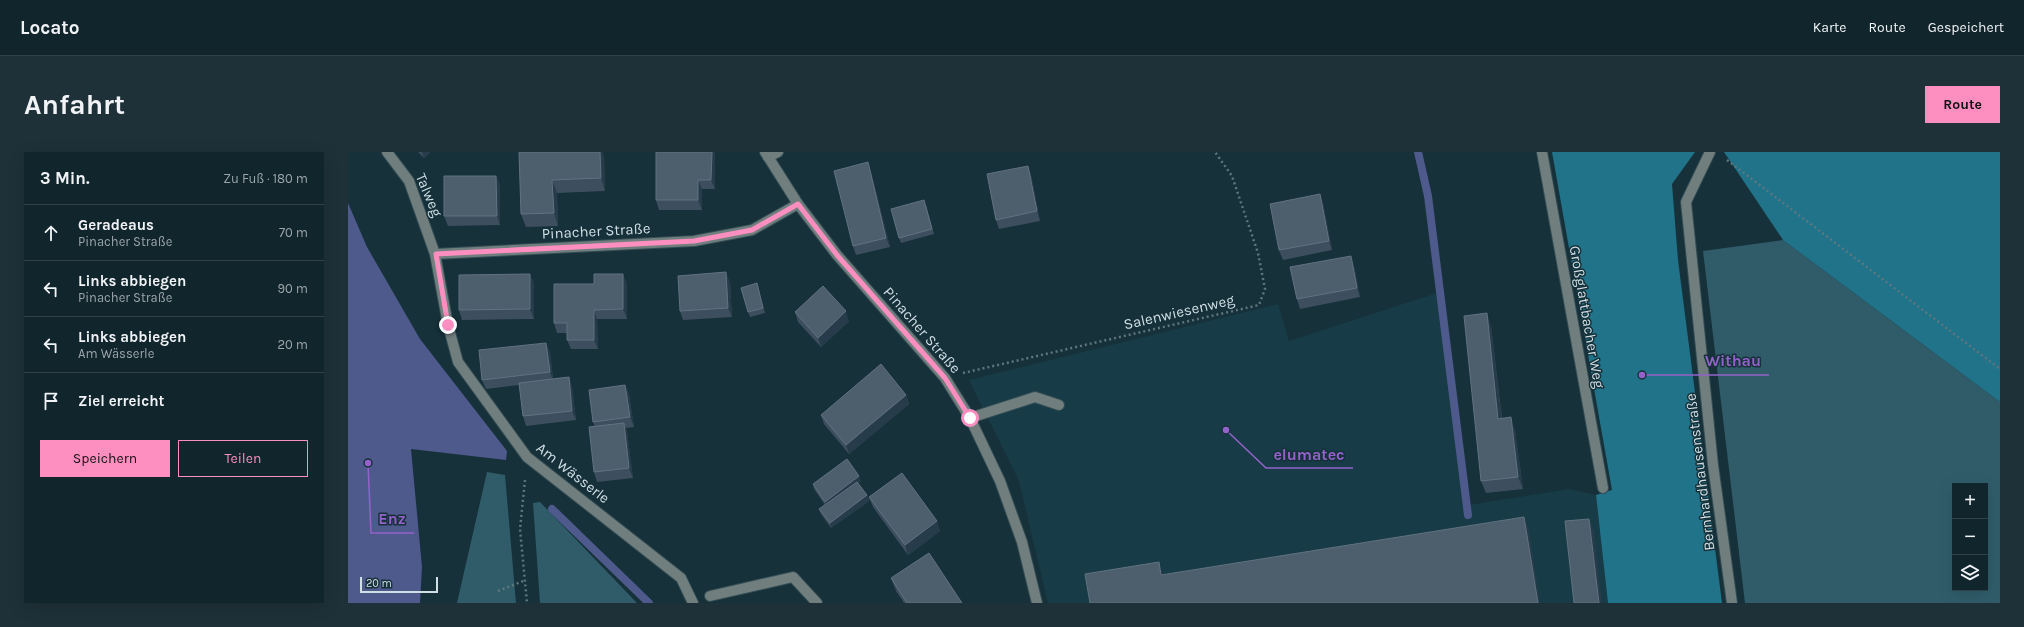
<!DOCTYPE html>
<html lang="de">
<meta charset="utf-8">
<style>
body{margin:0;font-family:Karla,sans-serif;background:#1e3138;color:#f1f3f6}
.controls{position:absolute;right:12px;bottom:12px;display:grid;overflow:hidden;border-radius:0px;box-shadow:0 4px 16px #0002}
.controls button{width:36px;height:36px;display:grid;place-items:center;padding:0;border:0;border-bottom:1px solid #304248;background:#10252c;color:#f1f3f6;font:20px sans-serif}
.scale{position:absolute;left:12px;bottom:10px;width:78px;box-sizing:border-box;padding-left:4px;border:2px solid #d0dfe5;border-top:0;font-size:11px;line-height:14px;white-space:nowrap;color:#d0dfe5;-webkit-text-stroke:3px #16313a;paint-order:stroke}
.stop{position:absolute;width:12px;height:12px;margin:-9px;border:3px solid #fd8ec0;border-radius:50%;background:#fff}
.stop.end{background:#fd8ec0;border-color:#fff;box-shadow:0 1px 4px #0008}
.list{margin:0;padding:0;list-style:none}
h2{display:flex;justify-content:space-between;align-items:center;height:52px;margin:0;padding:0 16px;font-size:17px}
h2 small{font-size:13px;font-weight:400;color:#9ca5a9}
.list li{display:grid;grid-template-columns:26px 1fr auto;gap:12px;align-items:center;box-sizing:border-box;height:56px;padding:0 16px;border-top:1px solid #304248}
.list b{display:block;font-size:15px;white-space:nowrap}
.list p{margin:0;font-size:13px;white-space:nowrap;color:#9ca5a9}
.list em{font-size:13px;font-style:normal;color:#9ca5a9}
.actions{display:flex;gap:8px;padding:12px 16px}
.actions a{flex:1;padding:9px 0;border:1px solid #fd8ec0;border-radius:0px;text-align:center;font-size:14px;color:#fd8ec0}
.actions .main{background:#fd8ec0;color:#111}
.icon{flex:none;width:22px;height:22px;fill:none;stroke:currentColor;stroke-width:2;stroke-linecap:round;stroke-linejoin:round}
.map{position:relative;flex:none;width:1652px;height:451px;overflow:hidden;border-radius:0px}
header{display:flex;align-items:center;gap:24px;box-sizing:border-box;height:56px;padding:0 20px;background:#10252c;border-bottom:1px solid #304248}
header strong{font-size:19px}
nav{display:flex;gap:22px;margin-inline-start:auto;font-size:14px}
.intro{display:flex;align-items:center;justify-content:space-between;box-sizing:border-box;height:96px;padding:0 24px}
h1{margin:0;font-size:28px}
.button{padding:10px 18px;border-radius:0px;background:#fd8ec0;color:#111;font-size:14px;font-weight:700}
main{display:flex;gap:24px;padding:0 24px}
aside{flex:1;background:#10252c;border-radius:0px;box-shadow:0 4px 16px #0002}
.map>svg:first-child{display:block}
.built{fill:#173c47}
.green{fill:#305c6a;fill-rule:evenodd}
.forest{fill:#207389}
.water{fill:#4e598c}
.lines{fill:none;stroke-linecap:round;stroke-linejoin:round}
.stream{stroke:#4e598c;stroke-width:8}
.minor-casing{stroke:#344d55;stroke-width:12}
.path{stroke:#60767e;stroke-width:2.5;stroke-dasharray:2 3;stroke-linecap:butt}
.minor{stroke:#707e7e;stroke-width:10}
.wall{fill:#3d4f5e}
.shaded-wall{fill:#273c4a}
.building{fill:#4d5e6d;stroke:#617280}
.route{stroke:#fd8ec0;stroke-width:5}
.labels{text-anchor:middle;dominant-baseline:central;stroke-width:3;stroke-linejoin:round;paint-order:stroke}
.street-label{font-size:15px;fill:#d0dfe5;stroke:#16313a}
.leader{fill:none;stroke:#9462ca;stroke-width:1.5}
.callout-dot{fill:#9462ca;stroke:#16313a;stroke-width:1.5}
.callout-label{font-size:16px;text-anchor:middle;font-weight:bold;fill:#9462ca;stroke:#16313a;stroke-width:3;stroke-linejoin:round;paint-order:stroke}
</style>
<header>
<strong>Locato</strong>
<nav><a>Karte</a><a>Route</a><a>Gespeichert</a></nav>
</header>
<div class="intro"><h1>Anfahrt</h1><a class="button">Route</a></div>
<main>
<aside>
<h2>3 Min.<small>Zu Fuß · 180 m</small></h2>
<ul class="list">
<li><svg class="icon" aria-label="ahead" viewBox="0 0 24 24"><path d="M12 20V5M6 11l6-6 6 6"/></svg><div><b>Geradeaus</b><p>Pinacher Straße</p></div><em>70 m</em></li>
<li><svg class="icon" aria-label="left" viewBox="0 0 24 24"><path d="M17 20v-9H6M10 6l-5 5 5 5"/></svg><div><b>Links abbiegen</b><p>Pinacher Straße</p></div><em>90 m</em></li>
<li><svg class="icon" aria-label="left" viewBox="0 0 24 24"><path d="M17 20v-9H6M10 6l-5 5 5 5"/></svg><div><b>Links abbiegen</b><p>Am Wässerle</p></div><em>20 m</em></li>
<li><svg class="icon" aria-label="arrive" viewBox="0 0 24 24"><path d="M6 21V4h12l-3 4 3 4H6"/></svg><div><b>Ziel erreicht</b></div></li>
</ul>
<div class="actions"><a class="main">Speichern</a><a>Teilen</a></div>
</aside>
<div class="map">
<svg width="1652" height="451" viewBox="0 0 1652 451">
<rect width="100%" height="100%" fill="#16313a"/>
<polygon class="built" points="1092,140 1106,220 1115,354 1221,337 1248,343 1260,451 700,451 671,329 621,228 930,152 941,189"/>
<g class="green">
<path d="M 1435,88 L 1652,250 L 1652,451 L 1397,451 L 1355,99 ZM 1607,334 L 1637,334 L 1637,436 L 1607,436 Z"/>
<polygon points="139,320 157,323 168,451 109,451"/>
<polygon points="192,350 289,451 192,451 185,351"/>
</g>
<g class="forest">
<polygon points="1204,0 1347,0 1324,32 1330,108 1374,451 1260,451 1248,343 1264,338"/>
<polygon points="1376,0 1652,0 1652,250 1435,88"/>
</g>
<polygon class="water" points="0,51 19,95 72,187 159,299 158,308 63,297 74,415 72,451 0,451"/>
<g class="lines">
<g class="stream">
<polyline points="1070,0 1080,44 1120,363"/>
<polyline points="204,357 301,451"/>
</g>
<defs>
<g id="minor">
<polyline points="39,0 61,29 87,102 100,173 110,210 179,305 333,426 345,451"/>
<polyline points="417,0 450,52 489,103 597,226 622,266 652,329 674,390 689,451"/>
<polyline points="1194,0 1255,336"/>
<polyline points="1362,0 1338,50 1365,313 1384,451"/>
<polyline points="420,5 430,0"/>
<polyline points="87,102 346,89 404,78 450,52"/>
<polyline points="622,266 687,245 711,253"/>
<polyline points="362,444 445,425 469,451"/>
</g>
</defs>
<use href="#minor" class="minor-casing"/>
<g class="path">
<polyline points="1379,8 1652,217"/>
<polyline points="615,221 911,153 917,137 910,101 884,24 867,0"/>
<polyline points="177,328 172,377 179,451"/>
<polyline points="150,439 178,428"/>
</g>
<use href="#minor" class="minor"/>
</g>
<g class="wall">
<polygon points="70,0 82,0 76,6"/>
<polygon points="171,0 254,0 256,6 257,39 209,41 210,74 178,75 173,62"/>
<polygon points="367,0 367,37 354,37 354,58 311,58 308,48"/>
<polygon points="680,14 683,23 692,69 651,77 648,68"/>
<polygon points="523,20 542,95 508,103 505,94"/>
<polygon points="148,24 152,33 152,73 100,74 96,64"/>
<polygon points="972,42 975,52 984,98 935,108 931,98"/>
<polygon points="578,53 586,82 553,91 551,86"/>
<polygon points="1006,114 1012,145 952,157 949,147"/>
<polygon points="382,130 384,165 335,168 332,159"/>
<polygon points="186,131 186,167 114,168 111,158"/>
<polygon points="279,131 279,167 249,167 250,197 223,197 219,188 219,181 209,181 206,171"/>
<polygon points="409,131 417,161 402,165 400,160"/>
<polygon points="447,160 501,169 473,195 450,170"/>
<polygon points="1143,174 1154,266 1167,278 1175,337 1138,341 1133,329"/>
<polygon points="202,200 205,227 221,225 224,235 228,268 178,274 175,264 171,233 138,237 134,228"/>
<polygon points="277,233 281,242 286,275 278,276 279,280 285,326 249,330 246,320 247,275 245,270"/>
<polygon points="558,243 561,252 501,302 476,272 473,263"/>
<polygon points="513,329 510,331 519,343 521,349 483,376 473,362 471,357 477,353 466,337 465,332"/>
<polygon points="521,345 592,379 560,403 525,355"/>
<polygon points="543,426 614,451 556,451 548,439"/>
</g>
<g class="shaded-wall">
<polygon points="74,0 82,0 76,6"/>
<polygon points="252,0 254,0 256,6 257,39 253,26"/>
<polygon points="364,0 367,0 367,37 363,28"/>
<polygon points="520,10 523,20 542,95 538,86"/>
<polygon points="680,14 683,23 692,69 689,59"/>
<polygon points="148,24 152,33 152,73 149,64"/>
<polygon points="204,28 209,41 210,74 206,61"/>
<polygon points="350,28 354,37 354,58 350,48"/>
<polygon points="972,42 975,52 984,98 981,89"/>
<polygon points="1003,104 1006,114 1012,145 1009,136"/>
<polygon points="378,120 382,130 384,165 380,156"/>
<polygon points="182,122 186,131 186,167 182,157"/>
<polygon points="275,122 279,131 279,167 275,157"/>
<polygon points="246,158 249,167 250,197 246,188"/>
<polygon points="498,159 501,169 473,195 470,186"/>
<polygon points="1139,161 1143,174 1155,279 1150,267"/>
<polygon points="198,191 202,200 205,229 202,220"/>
<polygon points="221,225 224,235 228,268 224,259"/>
<polygon points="277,233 281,242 286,275 282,265"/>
<polygon points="558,243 561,252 501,302 498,293"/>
<polygon points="1163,265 1167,278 1175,337 1170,325"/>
<polygon points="276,271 279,280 285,326 281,316"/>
<polygon points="511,324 513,329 479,355 477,350"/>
<polygon points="519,343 521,349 483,376 482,371"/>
<polygon points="1176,365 1181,378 1192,451 1190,451"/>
<polygon points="1241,367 1246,379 1254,451 1251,451"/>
<polygon points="589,369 592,379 560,403 557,393"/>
<polygon points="811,410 815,423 813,423"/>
</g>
<g class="building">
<polygon points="171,0 252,0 253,26 204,28 206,61 173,62"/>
<polygon points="308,0 364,0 363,28 350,28 350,48 308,48"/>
<polygon points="520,10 538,86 505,94 486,19"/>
<polygon points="680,14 689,59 648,68 639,22"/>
<polygon points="96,24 148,24 149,64 96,64"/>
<polygon points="972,42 981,89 931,98 922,52"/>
<polygon points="576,48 584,77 551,86 543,57"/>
<polygon points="1003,104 1009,136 949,147 942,115"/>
<polygon points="378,120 380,156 332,159 330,124"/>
<polygon points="182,122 182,157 111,158 111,123"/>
<polygon points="246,122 275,122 275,157 246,158 246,188 219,188 219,171 206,171 206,132 246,132"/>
<polygon points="409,131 415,156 400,160 393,136"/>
<polygon points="475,134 498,159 470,186 447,160"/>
<polygon points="1139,161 1150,267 1163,265 1170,325 1133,329 1116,164"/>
<polygon points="198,191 202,220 134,228 131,198"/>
<polygon points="533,212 558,243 498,293 473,263"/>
<polygon points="221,225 224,259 175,264 171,231"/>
<polygon points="277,233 282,265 245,270 241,238"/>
<polygon points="276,271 281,316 246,320 241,275"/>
<polygon points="499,307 511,324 477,350 465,332"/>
<polygon points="554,321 589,369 557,393 521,345"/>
<polygon points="509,330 519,343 482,371 471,357"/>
<polygon points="1176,365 1190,451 742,451 737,422 811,410 813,423"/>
<polygon points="1241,367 1251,451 1226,451 1217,369"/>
<polygon points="581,401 614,451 559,451 543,426"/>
</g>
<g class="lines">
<polyline class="route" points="100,173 88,102 346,89 404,78 450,52 489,103 597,226 622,266"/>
</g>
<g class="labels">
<g class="street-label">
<text transform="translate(81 43) rotate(67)">Talweg</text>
<text transform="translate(248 79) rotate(-3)">Pinacher Straße</text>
<text transform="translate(831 160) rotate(-13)">Salenwiesenweg</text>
<text transform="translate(1239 165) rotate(80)">Großglattbacher Weg</text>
<text transform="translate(574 178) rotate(49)">Pinacher Straße</text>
<text transform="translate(1352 320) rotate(-97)">Bernhardhausenstraße</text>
<text transform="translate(225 321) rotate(38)">Am Wässerle</text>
</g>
</g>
<path class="leader" d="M1294 223L1349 223H1421M878 278L918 316H1005M20 311L23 381H66"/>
<g class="callout-dot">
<circle cx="1294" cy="223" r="4"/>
<circle cx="878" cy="278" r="4"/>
<circle cx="20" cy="311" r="4"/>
</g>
<g class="callout-label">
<text x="1385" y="214">Withau</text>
<text x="961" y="308">elumatec</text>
<text x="44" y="372">Enz</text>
</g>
</svg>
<div class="controls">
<button>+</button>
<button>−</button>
<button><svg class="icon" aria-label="layers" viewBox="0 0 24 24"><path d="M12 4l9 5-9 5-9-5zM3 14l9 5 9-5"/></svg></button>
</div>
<div class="scale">20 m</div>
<div class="stop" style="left:622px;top:266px"></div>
<div class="stop end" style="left:100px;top:173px"></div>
</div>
</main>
